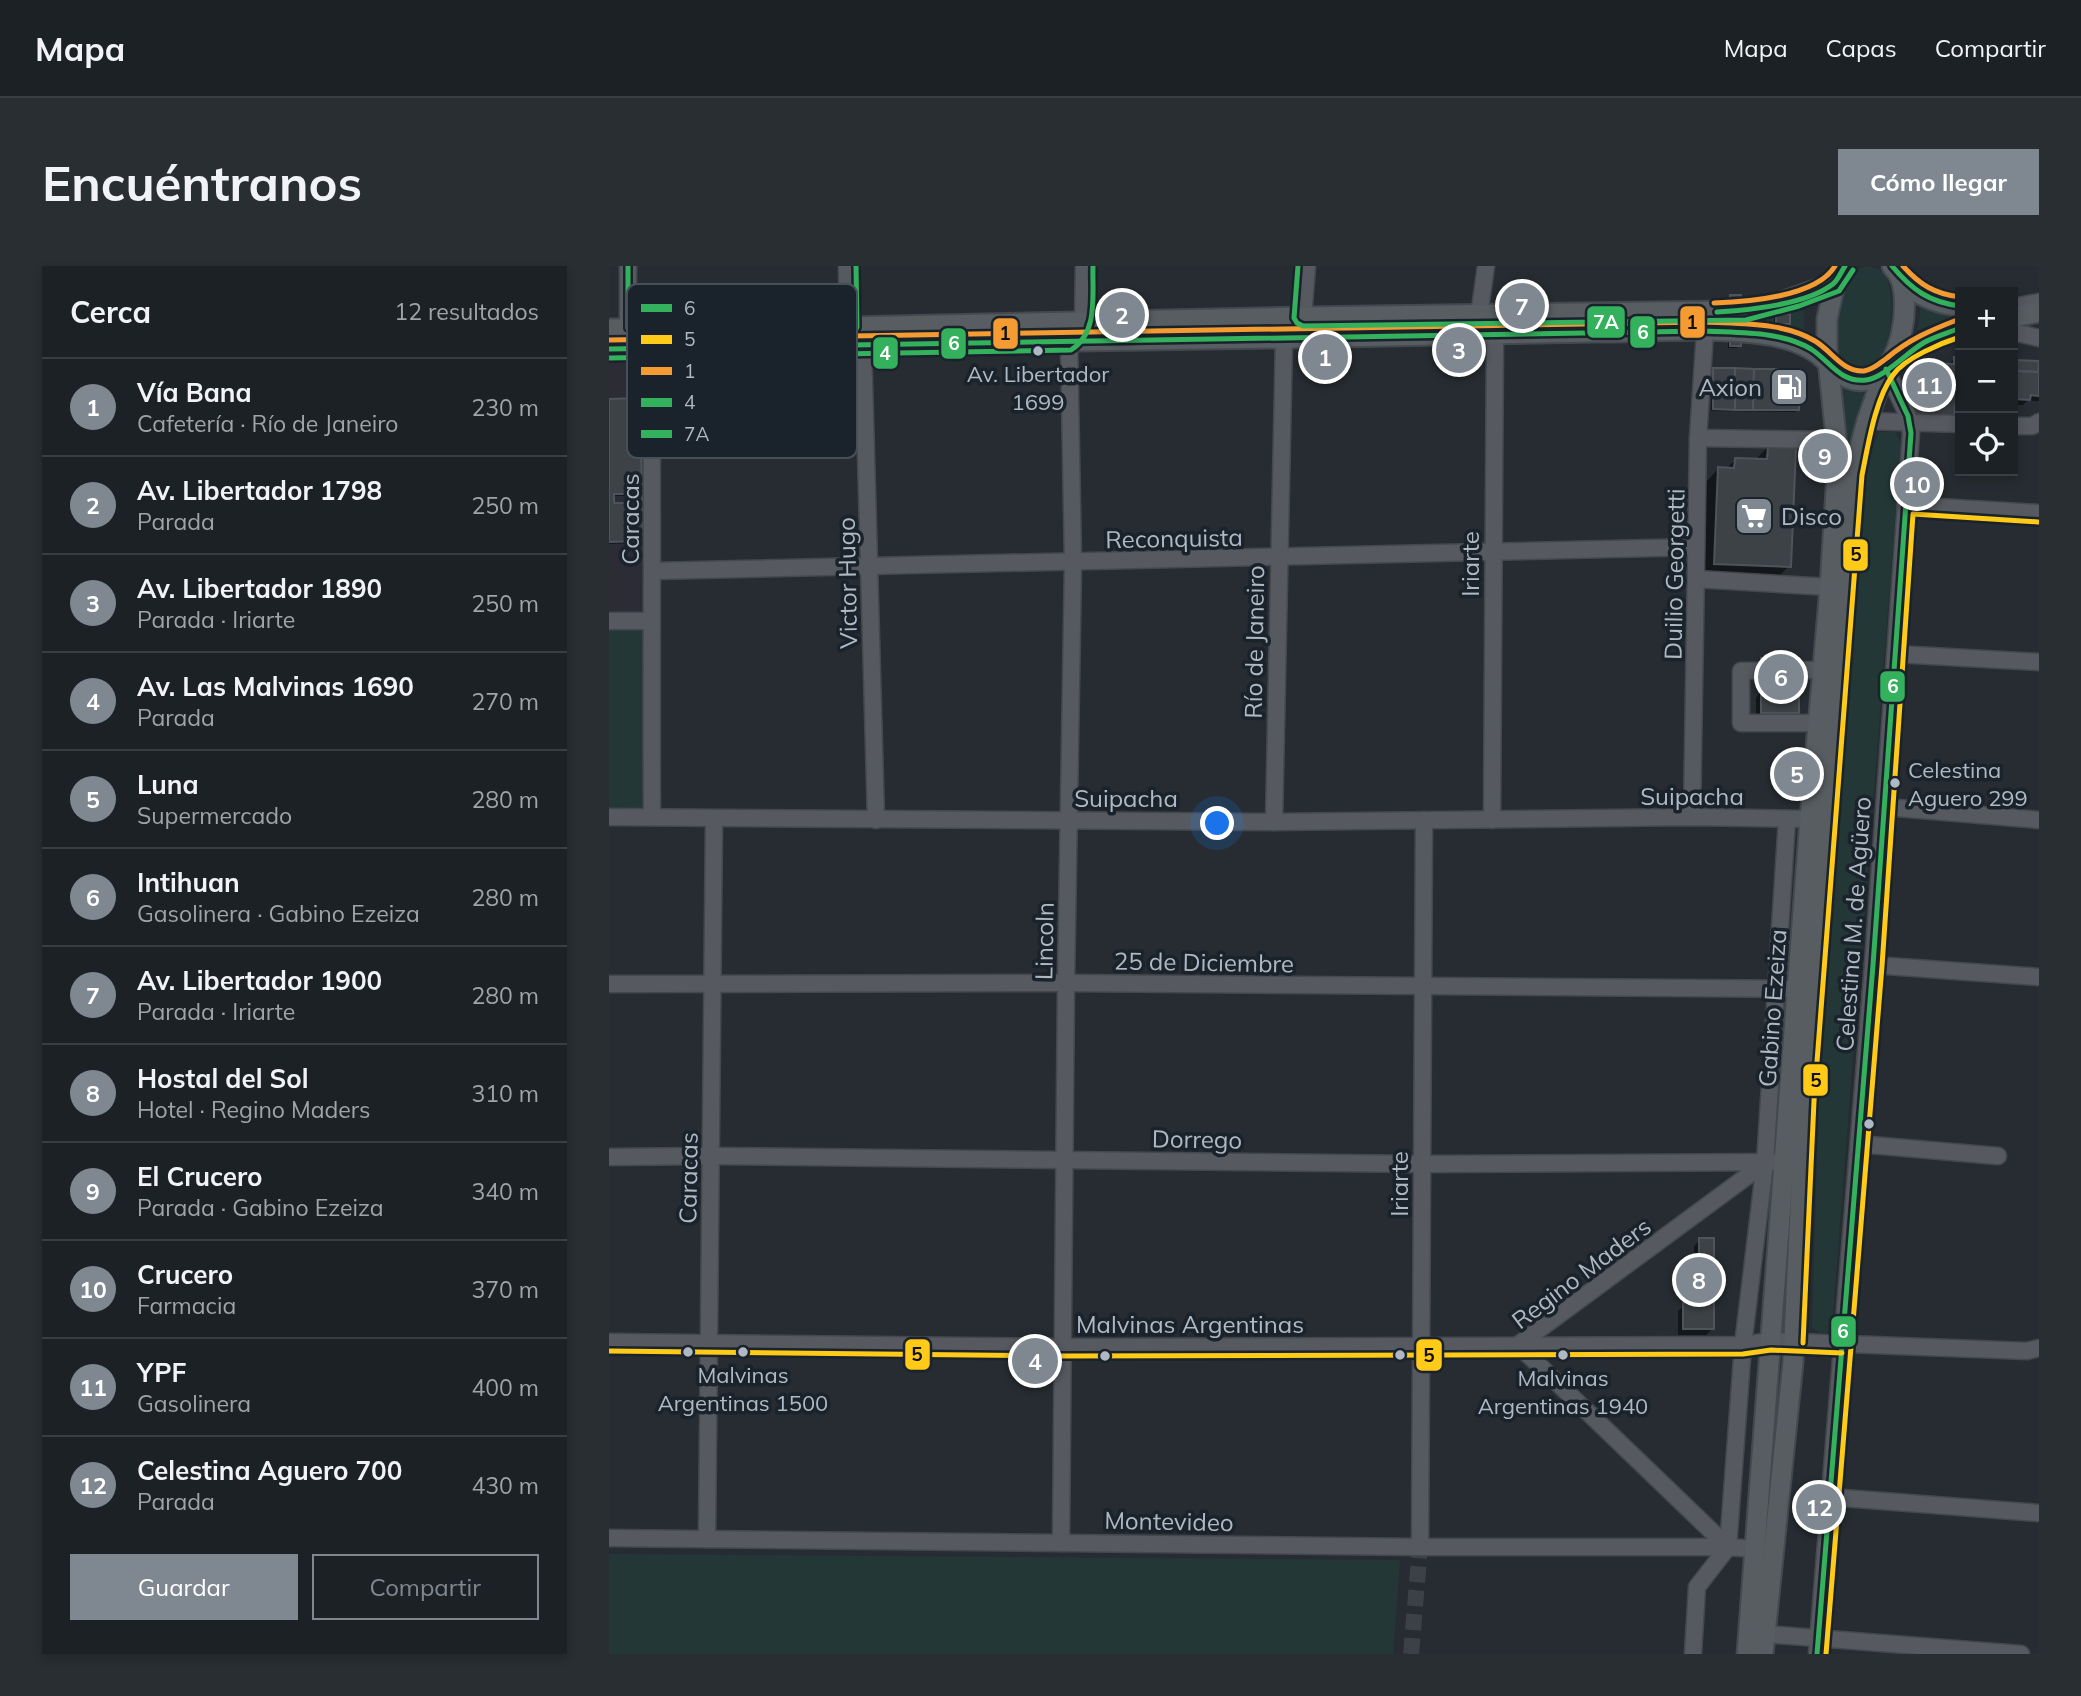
<!DOCTYPE html>
<html lang="es">
<meta charset="utf-8">
<style>
body{margin:0;font-family:Mulish,sans-serif;background:#292e32;color:#f1f3f6}
.controls{position:absolute;right:21px;top:21px;display:grid;overflow:hidden;border-radius:0px;box-shadow:0 4px 10px #0003}
.controls button{width:63px;height:63px;display:grid;place-items:center;padding:0;border:0;border-bottom:2px solid #3a3e42;background:#1c2125;color:#f1f3f6;font:35px sans-serif}
.you{position:absolute;left:609px;top:558px;width:24px;height:24px;margin:-18px;border:5px solid #fff;border-radius:50%;background:#1a73e8;box-shadow:0 0 0 10px #1a73e833}
.badge{display:grid;place-items:center;width:46px;height:46px;border-radius:50%;background:#7f8891;color:#fff;font-size:23px;font-weight:700}
.pin{position:absolute;translate:-50% -50%;border:4px solid #fff;box-shadow:0 2px 7px #0006}
.list{margin:0;padding:0;list-style:none}
h2{display:flex;justify-content:space-between;align-items:center;height:91px;margin:0;padding:0 28px;font-size:30px}
h2 small{font-size:23px;font-weight:400;color:#a0a3a7}
.list li{display:grid;grid-template-columns:46px 1fr auto;gap:21px;align-items:center;box-sizing:border-box;height:98px;padding:0 28px;border-top:2px solid #3a3e42}
.list b{display:block;font-size:26px;white-space:nowrap}
.list p{margin:0;font-size:23px;white-space:nowrap;color:#a0a3a7}
.list em{font-size:23px;font-style:normal;color:#a0a3a7}
.actions{display:flex;gap:14px;padding:21px 28px}
.actions a{flex:1;padding:16px 0;border:2px solid #7f8891;border-radius:0px;text-align:center;font-size:24px;color:#7f8891}
.actions .main{background:#7f8891;color:#fff}
.icon{flex:none;width:38px;height:38px;fill:none;stroke:currentColor;stroke-width:2;stroke-linecap:round;stroke-linejoin:round}
.map{position:relative;flex:none;width:1430px;height:1388px;overflow:hidden;border-radius:0px}
header{display:flex;align-items:center;gap:42px;box-sizing:border-box;height:98px;padding:0 35px;background:#1c2125;border-bottom:2px solid #3a3e42}
header strong{font-size:33px}
nav{display:flex;gap:38px;margin-inline-start:auto;font-size:24px}
.intro{display:flex;align-items:center;justify-content:space-between;box-sizing:border-box;height:168px;padding:0 42px}
h1{margin:0;font-size:49px}
.button{padding:18px 32px;border-radius:0px;background:#7f8891;color:#fff;font-size:24px;font-weight:700}
main{display:flex;gap:42px;padding:0 42px}
aside{flex:1;background:#1c2125;border-radius:0px;box-shadow:0 4px 10px #0003}
.map>svg:first-child{display:block}
.medical{fill:#2c2c37}
.green{fill:#243737}
.shadow{fill:#0007;fill-rule:evenodd}
.building{fill:#3d4246;stroke:#4e545a;stroke-width:2;fill-rule:evenodd}
.lines{fill:none;stroke-linecap:round;stroke-linejoin:round}
.minor-tunnel{stroke:#3b4147;stroke-width:16;stroke-dasharray:16 8;stroke-linecap:butt}
.minor-casing{stroke:#44484c;stroke-width:19}
.major-casing{stroke:#43494e;stroke-width:23}
.minor{stroke:#565a60;stroke-width:16}
.major{stroke:#585d62;stroke-width:19}
.bus-1-casing{stroke:#1a232b;stroke-width:10}
.bus-2-casing{stroke:#1a232b;stroke-width:10}
.bus-3-casing{stroke:#1a232b;stroke-width:10}
.bus-4-casing{stroke:#1a232b;stroke-width:10}
.bus-5-casing{stroke:#1a232b;stroke-width:10}
.bus-1{stroke:#34b15c;stroke-width:5}
.bus-2{stroke:#ffca18;stroke-width:5}
.bus-3{stroke:#f49c31;stroke-width:5}
.bus-4{stroke:#34b15c;stroke-width:5}
.bus-5{stroke:#34b15c;stroke-width:5}
.bus-dot{fill:#afb9c4;stroke:#1a232b;stroke-width:2.5}
.labels{text-anchor:middle;dominant-baseline:central;stroke-width:7;stroke-linejoin:round;paint-order:stroke}
.bus-label{font-size:22px;fill:#afb9c4;stroke:#1a232b}
.poi-label{font-size:24px;fill:#afb9c4;stroke:#1a232b;text-anchor:end}
.street-label{font-size:24px;fill:#afb9c4;stroke:#1a232b}
.key{fill:#1a232b;stroke:#475059;stroke-width:2}
.key-label{font-size:19px;fill:#afb9c4}
.line-badge{stroke:#1a232b;stroke-width:2.5}
.badge-label{font-size:19px;text-anchor:middle;font-weight:bold;fill:#fff}
.pale-badge-label{font-size:19px;text-anchor:middle;font-weight:bold;fill:#111}
</style>
<header>
<strong>Mapa</strong>
<nav><a>Mapa</a><a>Capas</a><a>Compartir</a></nav>
</header>
<div class="intro"><h1>Encuéntranos</h1><a class="button">Cómo llegar</a></div>
<main>
<aside>
<h2>Cerca<small>12 resultados</small></h2>
<ul class="list">
<li><span class="badge">1</span><div><b>Vía Bana</b><p>Cafetería · Río de Janeiro</p></div><em>230 m</em></li>
<li><span class="badge">2</span><div><b>Av. Libertador 1798</b><p>Parada</p></div><em>250 m</em></li>
<li><span class="badge">3</span><div><b>Av. Libertador 1890</b><p>Parada · Iriarte</p></div><em>250 m</em></li>
<li><span class="badge">4</span><div><b>Av. Las Malvinas 1690</b><p>Parada</p></div><em>270 m</em></li>
<li><span class="badge">5</span><div><b>Luna</b><p>Supermercado</p></div><em>280 m</em></li>
<li><span class="badge">6</span><div><b>Intihuan</b><p>Gasolinera · Gabino Ezeiza</p></div><em>280 m</em></li>
<li><span class="badge">7</span><div><b>Av. Libertador 1900</b><p>Parada · Iriarte</p></div><em>280 m</em></li>
<li><span class="badge">8</span><div><b>Hostal del Sol</b><p>Hotel · Regino Maders</p></div><em>310 m</em></li>
<li><span class="badge">9</span><div><b>El Crucero</b><p>Parada · Gabino Ezeiza</p></div><em>340 m</em></li>
<li><span class="badge">10</span><div><b>Crucero</b><p>Farmacia</p></div><em>370 m</em></li>
<li><span class="badge">11</span><div><b>YPF</b><p>Gasolinera</p></div><em>400 m</em></li>
<li><span class="badge">12</span><div><b>Celestina Aguero 700</b><p>Parada</p></div><em>430 m</em></li>
</ul>
<div class="actions"><a class="main">Guardar</a><a>Compartir</a></div>
</aside>
<div class="map">
<svg width="1430" height="1388" viewBox="0 0 1430 1388">
<rect width="100%" height="100%" fill="#262c31"/>
<polygon class="medical" points="33,96 38,346 0,347 0,97"/>
<g class="green">
<path d="M 1256,0 C 1263,1 1270,2 1275,8 C 1288,25 1283,81 1268,97 C 1262,103 1252,106 1243,103 C 1210,91 1231,31 1239,8 Z"/>
<polygon points="1310,34 1351,47 1351,50 1308,64 1311,51"/>
<polygon points="1191,37 1195,39 1195,68 1192,70 1170,62 1121,59 1121,49"/>
<polygon points="1232,119 1244,124 1260,124 1236,198"/>
<polygon points="1270,166 1286,166 1292,177 1223,1061 1217,1067 1210,1067 1203,1061 1210,817 1253,229 1257,198"/>
<polygon points="0,355 41,355 43,551 0,551"/>
<polygon points="0,1288 791,1294 784,1388 0,1388"/>
</g>
<g class="shadow">
<polygon points="1122,31 1130,79 1128,82 1119,82 1119,33"/>
<polygon points="1167,49 1179,58 1177,60 1165,60 1165,52"/>
<polygon points="1346,92 1351,93 1351,145 1344,144 1343,149 1338,155 1300,153 1303,104 1309,98 1340,98"/>
<polygon points="1404,95 1428,97 1430,135 1418,135 1414,139 1404,139"/>
<polygon points="1105,104 1189,144 1186,146 1102,145 1103,106"/>
<path d="M 0,134 L 30,134 L 32,275 L 30,277 L 0,278 ZM 3,230 L 25,230 L 25,250 L 19,250 L 3,238 Z"/>
<polygon points="1159,181 1180,300 1167,313 1093,310 1097,216 1109,203 1117,203 1126,194 1146,194"/>
<polygon points="1153,393 1188,446 1182,452 1147,452 1147,432 1150,428 1151,396"/>
<polygon points="1091,974 1103,1063 1097,1069 1069,1069 1069,1045 1075,1039 1082,1039 1082,1032 1069,1032 1069,1008 1075,1002 1085,1002 1085,980"/>
</g>
<g class="building">
<rect x="1121" y="29" width="11" height="51"/>
<rect x="1167" y="48" width="14" height="10"/>
<polygon points="1345,91 1351,91 1351,139 1346,139 1345,150 1305,148 1308,96 1345,98"/>
<polygon points="1404,94 1430,95 1429,106 1404,105"/>
<polygon points="1104,102 1126,102 1126,144 1104,143"/>
<polygon points="1126,102 1145,103 1144,144 1126,144"/>
<polygon points="1145,103 1191,103 1190,144 1144,144"/>
<polygon points="1404,105 1430,106 1430,130 1422,129 1421,134 1404,133"/>
<path d="M 31,132 L 34,275 L 0,276 L 0,133 ZM 5,228 L 27,228 L 27,249 L 21,249 L 21,237 L 5,237 Z"/>
<polygon points="1159,180 1187,181 1182,301 1105,298 1109,201 1125,202 1126,192 1158,193"/>
<rect x="1152" y="392" width="38" height="32"/>
<rect x="1152" y="424" width="38" height="23"/>
<polygon points="1090,972 1105,972 1105,1063 1074,1063 1074,1037 1087,1037 1087,1026 1074,1026 1074,1001 1090,1001"/>
</g>
<g class="lines">
<polyline class="minor-tunnel" points="802,1388 811,1281"/>
<defs>
<g id="minor">
<polyline points="238,0 239,61"/>
<polyline points="877,0 870,50 886,67 883,554"/>
<polyline points="1404,41 1430,36"/>
<polyline points="694,51 698,0"/>
<polyline points="19,62 19,0"/>
<polyline points="1404,66 1430,72"/>
<polyline points="254,79 267,554"/>
<path d="M 42,82 C 44,238 42,394 43,551"/>
<polyline points="1258,155 1351,158"/>
<polyline points="1404,160 1423,160 1430,156"/>
<polyline points="1089,172 1228,174"/>
<polyline points="1296,239 1430,247"/>
<polyline points="44,305 1087,281"/>
<polyline points="1087,313 1221,321"/>
<polyline points="0,355 41,355"/>
<polyline points="1287,388 1430,396"/>
<polyline points="1210,457 1132,457 1132,405 1214,404"/>
<polyline points="1276,541 1430,554"/>
<polyline points="0,551 665,556 1083,551 1201,553"/>
<polyline points="1083,551 1089,172 1096,65"/>
<polyline points="665,556 675,72"/>
<polyline points="1264,699 1430,711"/>
<polyline points="0,718 457,717 1189,723"/>
<polyline points="1250,878 1389,890"/>
<polyline points="0,891 102,890 813,898 1177,896"/>
<polyline points="0,1076 453,1081 1134,1079 1162,1075 1418,1085 1430,1082"/>
<polyline points="1221,1231 1430,1247"/>
<polyline points="0,1272 811,1281 1119,1281 1146,1283"/>
<polyline points="98,1273 105,553"/>
<polyline points="452,1277 457,717 464,297 460,75 474,56 475,0"/>
<polyline points="811,1281 815,554"/>
<polyline points="1119,1281 909,1079 1156,897"/>
<polyline points="1156,1368 1412,1388"/>
<polyline points="1084,1388 1088,1321 1119,1281 1134,1079 1156,897 1178,553"/>
<polyline points="1208,1388 1264,699 1302,167 1299,150 1277,103"/>
</g>
<g id="major">
<path d="M 1291,12 C 1307,29 1328,38 1351,40"/>
<polyline points="1404,51 1430,46"/>
<polyline points="0,63 239,61 694,51 1118,45 1167,38 1226,17"/>
<path d="M 0,83 C 223,79 447,75 670,72 C 776,70 882,67 987,66 C 1044,66 1132,58 1184,75 C 1195,79 1206,84 1215,93 C 1228,106 1242,120 1263,113 C 1293,102 1302,37 1291,11 C 1290,8 1285,3 1283,0"/>
<polyline points="1280,101 1318,75 1351,62"/>
<polyline points="1138,1388 1201,553 1221,321 1229,191 1218,84 1218,53 1226,17 1236,0"/>
<polyline points="1154,1388 1184,1096 1196,834 1244,208 1258,155 1276,104"/>
</g>
</defs>
<use href="#minor" class="minor-casing"/>
<use href="#major" class="major-casing"/>
<use href="#minor" class="minor"/>
<use href="#major" class="major"/>
<defs>
<g id="bus-1">
<polyline points="19,0 19,62 80,62"/>
<path d="M 1283,0 C 1303,24 1320,36 1351,40"/>
<path d="M 1108,46 C 1141,44 1197,39 1224,18 C 1229,14 1232,6 1236,0"/>
<path d="M 0,83 L 1096,65 C 1130,67 1172,65 1202,83 C 1221,95 1231,117 1257,114 C 1275,112 1298,86 1316,76 C 1327,70 1339,67 1351,62"/>
<polyline points="1208,1388 1264,699 1302,167 1299,150 1277,103"/>
</g>
<g id="bus-2">
<path d="M 1194,1077 L 1205,835 L 1253,209 C 1259,180 1266,133 1284,109 C 1296,92 1332,77 1351,71"/>
<polyline points="0,1085 453,1090 1134,1088 1162,1084 1233,1087"/>
<polyline points="1217,1388 1273,700 1304,248 1429,256"/>
</g>
<g id="bus-3">
<path d="M 1294,0 C 1311,19 1326,28 1351,31"/>
<path d="M 1105,37 C 1137,36 1208,31 1226,0"/>
<path d="M 0,74 L 1096,56 C 1132,58 1174,56 1206,75 C 1223,85 1233,106 1255,105 C 1264,104 1271,97 1278,92 C 1299,74 1322,64 1348,54"/>
</g>
<g id="bus-4">
<polyline points="182,71 239,70 245,67 248,61 247,0"/>
<path d="M 0,92 L 462,84 C 490,66 483,29 484,0"/>
</g>
<polyline id="bus-5" points="689,0 685,52 688,57 694,60 1137,54 1190,40 1230,25 1244,4"/>
</defs>
<use href="#bus-1" class="bus-1-casing"/>
<use href="#bus-2" class="bus-2-casing"/>
<use href="#bus-3" class="bus-3-casing"/>
<use href="#bus-4" class="bus-4-casing"/>
<use href="#bus-5" class="bus-5-casing"/>
<use href="#bus-1" class="bus-1"/>
<use href="#bus-2" class="bus-2"/>
<use href="#bus-3" class="bus-3"/>
<use href="#bus-4" class="bus-4"/>
<use href="#bus-5" class="bus-5"/>
</g>
<defs>
<symbol id="fuel-square" viewBox="-11 -11 22 22"><rect x="-9" y="-9" width="18" height="18" rx="4" fill="#7f8891" stroke="#1a232b"/><path d="M-5.5-6h7V0h2V4h1.3V-2.5L3-4.5l.8-.8L6-3V5H2.5V1h-1V6h-7ZM-4.2-4.7v3.2H.2V-4.7Z" fill="#fff"/></symbol>
<symbol id="supermarket-square" viewBox="-11 -11 22 22"><rect x="-9" y="-9" width="18" height="18" rx="4" fill="#7f8891" stroke="#1a232b"/><path d="M-6-5.5h2.5l.6 2H6L4.5 2H-2.5L-4.4-4H-6ZM-1.5 3.2a1.3 1.3 0 1 0 .1 0ZM3 3.2a1.3 1.3 0 1 0 .1 0Z" fill="#fff"/></symbol>
</defs>
<g fill-rule="evenodd">
<use href="#fuel-square" x="1158" y="99" width="44" height="44"/>
<use href="#supermarket-square" x="1123" y="228" width="44" height="44"/>
</g>
<g class="bus-dot">
<circle cx="429" cy="85" r="6"/>
<circle cx="1286" cy="517" r="6"/>
<circle cx="1260" cy="858" r="6"/>
<circle cx="79" cy="1086" r="6"/>
<circle cx="134" cy="1086" r="6"/>
<circle cx="791" cy="1089" r="6"/>
<circle cx="954" cy="1089" r="6"/>
<circle cx="496" cy="1090" r="6"/>
</g>
<g class="labels">
<g class="bus-label">
<text x="429" y="108">Av. Libertador<tspan x="429" dy="28">1699</tspan></text>
<text x="1299" y="504" text-anchor="start">Celestina<tspan x="1299" dy="28">Aguero 299</tspan></text>
<text x="134" y="1109">Malvinas<tspan x="134" dy="28">Argentinas 1500</tspan></text>
<text x="954" y="1112">Malvinas<tspan x="954" dy="28">Argentinas 1940</tspan></text>
</g>
<g class="poi-label">
<text x="1153" y="121">Axion</text>
<text x="1172" y="250" text-anchor="start">Disco</text>
</g>
<g class="street-label">
<text transform="translate(21 253) rotate(-90)">Caracas</text>
<text transform="translate(565 272) rotate(-1)">Reconquista</text>
<text transform="translate(861 298) rotate(-90)">Iriarte</text>
<text transform="translate(1065 308) rotate(-89)">Duilio Georgetti</text>
<text transform="translate(238 317) rotate(-91)">Victor Hugo</text>
<text transform="translate(645 376) rotate(-89)">Río de Janeiro</text>
<text x="1083" y="530">Suipacha</text>
<text x="517" y="532">Suipacha</text>
<text transform="translate(1244 658) rotate(-86)">Celestina M. de Agüero</text>
<text transform="translate(435 675) rotate(-89)">Lincoln</text>
<text transform="translate(595 696) rotate(1)">25 de Diciembre</text>
<text transform="translate(1163 742) rotate(-86)">Gabino Ezeiza</text>
<text transform="translate(588 873) rotate(1)">Dorrego</text>
<text transform="translate(79 912) rotate(-89)">Caracas</text>
<text transform="translate(790 918) rotate(-90)">Iriarte</text>
<text transform="translate(972 1007) rotate(-37)">Regino Maders</text>
<text x="581" y="1058">Malvinas Argentinas</text>
<text transform="translate(560 1255) rotate(1)">Montevideo</text>
</g>
</g>
<rect x="18" y="18" width="230" height="174" rx="10" class="key"/>
<rect x="32" y="38" width="31" height="8" fill="#34b15c"/>
<rect x="32" y="69" width="31" height="9" fill="#ffca18"/>
<rect x="32" y="101" width="31" height="8" fill="#f49c31"/>
<rect x="32" y="132" width="31" height="9" fill="#34b15c"/>
<rect x="32" y="164" width="31" height="8" fill="#34b15c"/>
<g class="key-label">
<text x="75" y="49">6</text>
<text x="75" y="80">5</text>
<text x="75" y="112">1</text>
<text x="75" y="143">4</text>
<text x="75" y="175">7A</text>
</g>
<g class="line-badge">
<rect x="977" y="39" width="40" height="34" rx="7" fill="#34b15c"/>
<rect x="1070" y="39" width="27" height="34" rx="7" fill="#f49c31"/>
<rect x="1020" y="49" width="27" height="34" rx="7" fill="#34b15c"/>
<rect x="383" y="51" width="27" height="33" rx="7" fill="#f49c31"/>
<rect x="331" y="61" width="27" height="33" rx="7" fill="#34b15c"/>
<rect x="263" y="70" width="27" height="34" rx="7" fill="#34b15c"/>
<rect x="1233" y="272" width="27" height="34" rx="7" fill="#ffca18"/>
<rect x="1270" y="404" width="27" height="33" rx="7" fill="#34b15c"/>
<rect x="1193" y="797" width="27" height="34" rx="7" fill="#ffca18"/>
<rect x="1221" y="1049" width="27" height="33" rx="7" fill="#34b15c"/>
<rect x="295" y="1072" width="27" height="33" rx="7" fill="#ffca18"/>
<rect x="806" y="1072" width="28" height="34" rx="7" fill="#ffca18"/>
</g>
<g class="badge-label">
<text x="997" y="63">7A</text>
<text x="1034" y="73">6</text>
<text x="345" y="84">6</text>
<text x="276" y="94">4</text>
<text x="1284" y="427">6</text>
<text x="1234" y="1072">6</text>
</g>
<g class="pale-badge-label">
<text x="1083" y="63">1</text>
<text x="396" y="74">1</text>
<text x="1247" y="295">5</text>
<text x="1207" y="821">5</text>
<text x="308" y="1095">5</text>
<text x="820" y="1096">5</text>
</g>
</svg>
<div class="controls">
<button>+</button>
<button>−</button>
<button><svg class="icon" aria-label="locate" viewBox="0 0 24 24"><circle cx="12" cy="12" r="6"/><path d="M12 2v4M12 18v4M2 12h4M18 12h4"/></svg></button>
</div>
<div class="you"></div>
<div class="pin badge" style="left:716px;top:91px">1</div>
<div class="pin badge" style="left:513px;top:49px">2</div>
<div class="pin badge" style="left:850px;top:84px">3</div>
<div class="pin badge" style="left:426px;top:1095px">4</div>
<div class="pin badge" style="left:1188px;top:508px">5</div>
<div class="pin badge" style="left:1172px;top:411px">6</div>
<div class="pin badge" style="left:913px;top:40px">7</div>
<div class="pin badge" style="left:1090px;top:1014px">8</div>
<div class="pin badge" style="left:1216px;top:190px">9</div>
<div class="pin badge" style="left:1308px;top:218px">10</div>
<div class="pin badge" style="left:1320px;top:119px">11</div>
<div class="pin badge" style="left:1210px;top:1241px">12</div>
</div>
</main>
